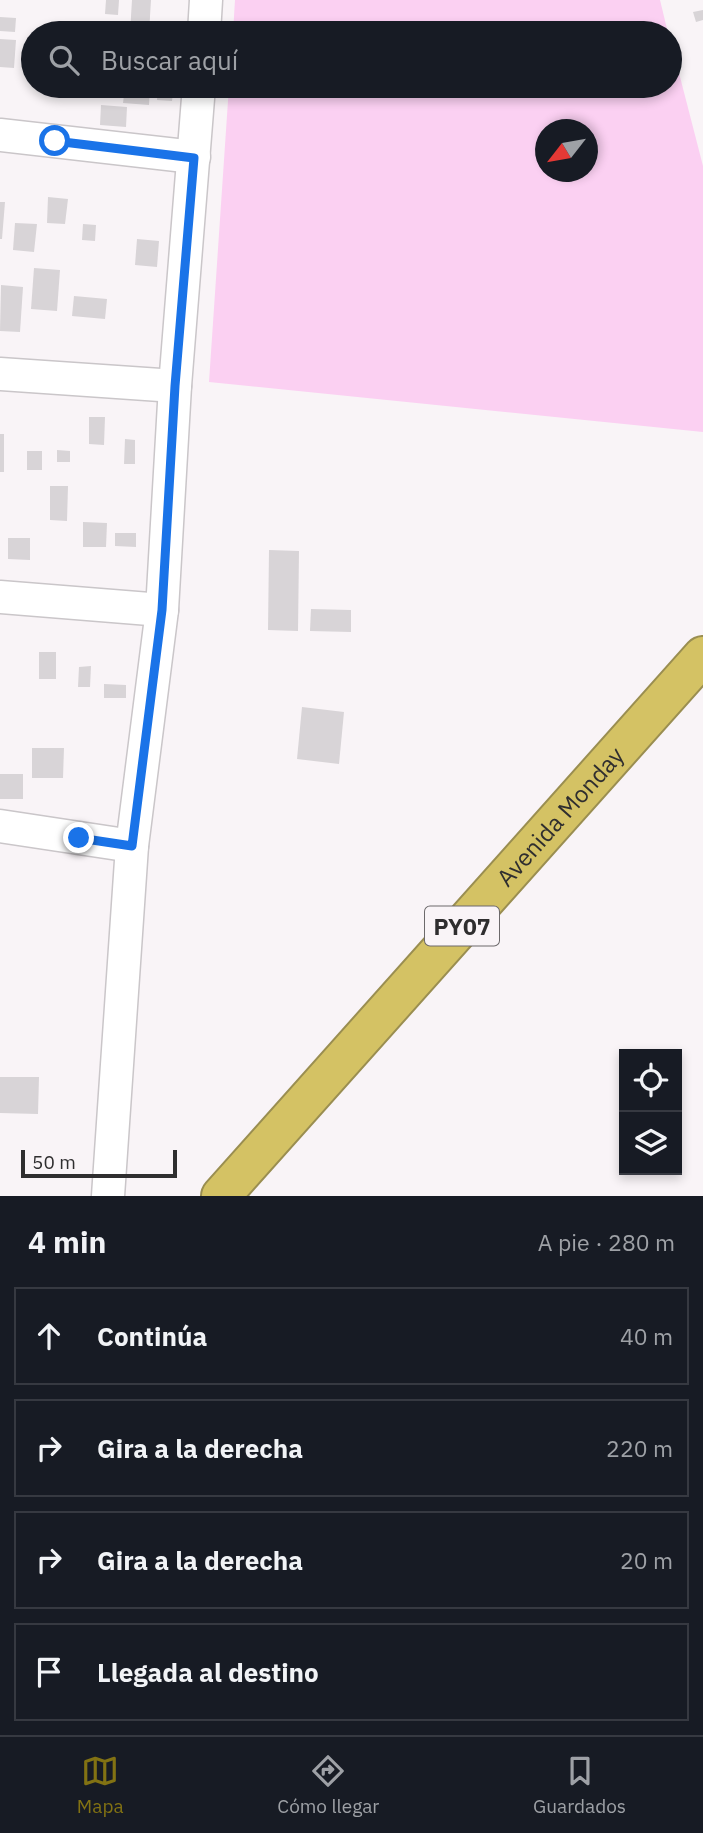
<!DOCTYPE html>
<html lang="es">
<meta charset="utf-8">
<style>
body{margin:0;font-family:"IBM Plex Sans",sans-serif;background:#242831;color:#f1f3f6}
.controls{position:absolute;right:21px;bottom:21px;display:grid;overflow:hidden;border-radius:0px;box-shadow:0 4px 10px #0003}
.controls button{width:63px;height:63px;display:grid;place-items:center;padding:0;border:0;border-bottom:2px solid #363941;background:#171b24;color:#f1f3f6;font:35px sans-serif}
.compass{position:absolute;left:535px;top:119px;width:63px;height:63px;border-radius:50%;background:#171b24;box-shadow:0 4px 10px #0003;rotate:239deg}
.scale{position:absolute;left:21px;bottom:18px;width:156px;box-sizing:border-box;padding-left:7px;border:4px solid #2f2e2f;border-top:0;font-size:19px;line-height:24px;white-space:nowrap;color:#2f2e2f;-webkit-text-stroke:5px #f9f4f7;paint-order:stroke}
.stop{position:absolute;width:21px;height:21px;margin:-16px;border:5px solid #1a73e8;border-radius:50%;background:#fff}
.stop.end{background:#1a73e8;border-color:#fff;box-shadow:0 2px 7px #0008}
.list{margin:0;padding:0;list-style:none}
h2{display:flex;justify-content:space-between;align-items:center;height:91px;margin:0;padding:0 28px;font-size:30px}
h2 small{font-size:23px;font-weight:400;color:#9ea1a6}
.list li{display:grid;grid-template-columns:46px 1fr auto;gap:21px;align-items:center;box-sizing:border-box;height:98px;margin:0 14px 14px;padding:0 14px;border:2px solid #363941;border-radius:0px}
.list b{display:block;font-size:26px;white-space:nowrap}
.list em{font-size:23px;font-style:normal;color:#9ea1a6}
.icon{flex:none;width:38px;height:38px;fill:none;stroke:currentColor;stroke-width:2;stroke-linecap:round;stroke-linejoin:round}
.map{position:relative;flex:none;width:703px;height:1196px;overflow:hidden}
.search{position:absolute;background:#171b24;box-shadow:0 4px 10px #0003;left:21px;right:21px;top:21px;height:77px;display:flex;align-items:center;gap:18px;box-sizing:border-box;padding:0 24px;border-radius:38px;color:#9ea1a6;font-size:26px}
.sheet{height:539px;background:#171b24}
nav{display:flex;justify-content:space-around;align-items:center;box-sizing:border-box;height:98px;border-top:2px solid #363941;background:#171b24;font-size:19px;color:#9ea1a6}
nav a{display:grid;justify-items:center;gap:4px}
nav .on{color:#827213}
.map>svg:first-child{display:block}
.green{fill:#fbd0f2;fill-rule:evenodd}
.building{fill:#d8d4d7}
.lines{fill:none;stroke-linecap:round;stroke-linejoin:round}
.minor-casing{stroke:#cac6c9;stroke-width:35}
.highway-casing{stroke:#9a8e51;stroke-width:42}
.minor{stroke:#fff;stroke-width:32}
.highway{stroke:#d4c264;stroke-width:38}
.route{stroke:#1a73e8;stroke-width:9}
.labels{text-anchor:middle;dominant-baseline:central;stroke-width:5;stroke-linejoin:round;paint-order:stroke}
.shield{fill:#f9f4f7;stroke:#6c696b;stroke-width:2}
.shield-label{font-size:23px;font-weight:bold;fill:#2f2e2f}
.street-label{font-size:24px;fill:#2f2e2f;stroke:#f9f4f7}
</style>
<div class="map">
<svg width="703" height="1196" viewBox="0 0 703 1196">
<rect width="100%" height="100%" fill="#f9f4f7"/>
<g class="green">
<polygon points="235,0 660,0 668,33 233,33"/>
<path d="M 670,38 L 703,166 L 703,432 L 209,382 L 229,86 L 670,86 ZM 546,130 L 588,130 L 588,172 L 546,172 Z"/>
</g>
<g class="building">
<polygon points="106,0 119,0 118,15 105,14"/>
<polygon points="132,0 151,0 149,33 130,33"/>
<polygon points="703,10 703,20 696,22 693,12"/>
<polygon points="0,17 16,18 15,32 0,31"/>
<polygon points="27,37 33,37 33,55 26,54"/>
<polygon points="0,39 16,40 14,68 0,67"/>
<polygon points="82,86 107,86 107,94 81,92"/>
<polygon points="125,86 150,87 149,105 123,103"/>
<polygon points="158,86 174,86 172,101 157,100"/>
<polygon points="101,105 127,107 126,127 100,125"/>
<polygon points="48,197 68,199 65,224 47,223"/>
<polygon points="0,202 5,202 2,239 0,239"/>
<polygon points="15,223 37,224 34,252 13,250"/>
<polygon points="83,224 96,225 95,241 82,240"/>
<polygon points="137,239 159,241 157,267 135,265"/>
<polygon points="34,268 60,270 57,311 31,309"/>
<polygon points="1,285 23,287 20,332 0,331"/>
<polygon points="74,296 107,299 105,319 72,316"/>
<polygon points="89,417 105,417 104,445 89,444"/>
<rect x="0" y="434" width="4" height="38"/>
<polygon points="125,439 135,440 135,464 124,464"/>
<polygon points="57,450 70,451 70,462 57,462"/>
<rect x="27" y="451" width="15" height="19"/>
<polygon points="50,486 68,486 67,521 50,520"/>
<polygon points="83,522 107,523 106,547 83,547"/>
<polygon points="115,533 136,533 136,547 115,546"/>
<polygon points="8,538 30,538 30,560 8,559"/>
<polygon points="269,550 299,551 298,631 268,630"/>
<polygon points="311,609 351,610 351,632 310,631"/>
<rect x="39" y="652" width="17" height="27"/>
<polygon points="91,666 90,687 78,687 79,667"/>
<polygon points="104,684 126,685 126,698 104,698"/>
<polygon points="302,707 344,712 339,764 297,759"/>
<polygon points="32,748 64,748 63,778 32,778"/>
<rect x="0" y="774" width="23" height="25"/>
<polygon points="0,1077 39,1077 38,1114 0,1113"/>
</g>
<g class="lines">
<defs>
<g id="minor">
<polyline points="204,33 206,0"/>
<polyline points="0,135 194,157"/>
<polyline points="0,374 175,386"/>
<polyline points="0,597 162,610"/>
<polyline points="0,826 132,846"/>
<polyline points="108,1196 132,846 162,610 175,386 199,86"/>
</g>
<g id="highway">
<path id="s1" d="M 221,1196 L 703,656"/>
</g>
</defs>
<use href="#minor" class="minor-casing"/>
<use href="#highway" class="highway-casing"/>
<use href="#minor" class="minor"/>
<use href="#highway" class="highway"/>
</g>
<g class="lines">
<polyline class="route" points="55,141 194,158 175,386 162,610 132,846 79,838"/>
</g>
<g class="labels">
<rect class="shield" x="425" y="906.5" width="74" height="39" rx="5"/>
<g class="shield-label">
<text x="462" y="926">PY07</text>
</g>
<g class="street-label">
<text stroke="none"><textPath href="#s1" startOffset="509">Avenida Monday</textPath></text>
</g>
</g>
</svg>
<div class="controls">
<button><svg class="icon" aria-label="locate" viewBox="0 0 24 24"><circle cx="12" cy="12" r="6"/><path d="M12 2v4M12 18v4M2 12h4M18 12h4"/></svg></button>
<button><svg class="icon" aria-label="layers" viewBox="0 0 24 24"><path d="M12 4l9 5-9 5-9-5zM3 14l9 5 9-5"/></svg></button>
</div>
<svg class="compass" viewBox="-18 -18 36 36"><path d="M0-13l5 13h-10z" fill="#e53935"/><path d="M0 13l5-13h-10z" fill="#9ea1a6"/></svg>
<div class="scale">50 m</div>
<div class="stop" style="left:55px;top:141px"></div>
<div class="stop end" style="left:79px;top:838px"></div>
<div class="search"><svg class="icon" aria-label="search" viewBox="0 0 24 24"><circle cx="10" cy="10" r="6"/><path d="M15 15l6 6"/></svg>Buscar aquí</div>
</div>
<section class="sheet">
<h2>4 min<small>A pie · 280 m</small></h2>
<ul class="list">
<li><svg class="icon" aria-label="ahead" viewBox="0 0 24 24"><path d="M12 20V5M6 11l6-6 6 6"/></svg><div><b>Continúa</b></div><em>40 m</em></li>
<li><svg class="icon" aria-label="right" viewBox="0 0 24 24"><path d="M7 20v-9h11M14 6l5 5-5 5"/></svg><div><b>Gira a la derecha</b></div><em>220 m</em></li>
<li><svg class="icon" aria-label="right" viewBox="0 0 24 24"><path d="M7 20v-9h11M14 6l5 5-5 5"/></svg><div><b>Gira a la derecha</b></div><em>20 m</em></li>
<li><svg class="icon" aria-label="arrive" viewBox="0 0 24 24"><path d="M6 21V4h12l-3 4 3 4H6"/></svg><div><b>Llegada al destino</b></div></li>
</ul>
</section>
<nav>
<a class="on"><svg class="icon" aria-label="map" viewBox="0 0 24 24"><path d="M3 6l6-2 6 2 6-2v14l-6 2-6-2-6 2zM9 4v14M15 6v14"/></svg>Mapa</a>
<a><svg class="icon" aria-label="directions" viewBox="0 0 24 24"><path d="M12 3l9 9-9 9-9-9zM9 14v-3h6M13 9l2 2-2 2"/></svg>Cómo llegar</a>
<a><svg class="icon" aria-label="saved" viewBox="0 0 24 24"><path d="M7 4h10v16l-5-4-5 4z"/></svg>Guardados</a>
</nav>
